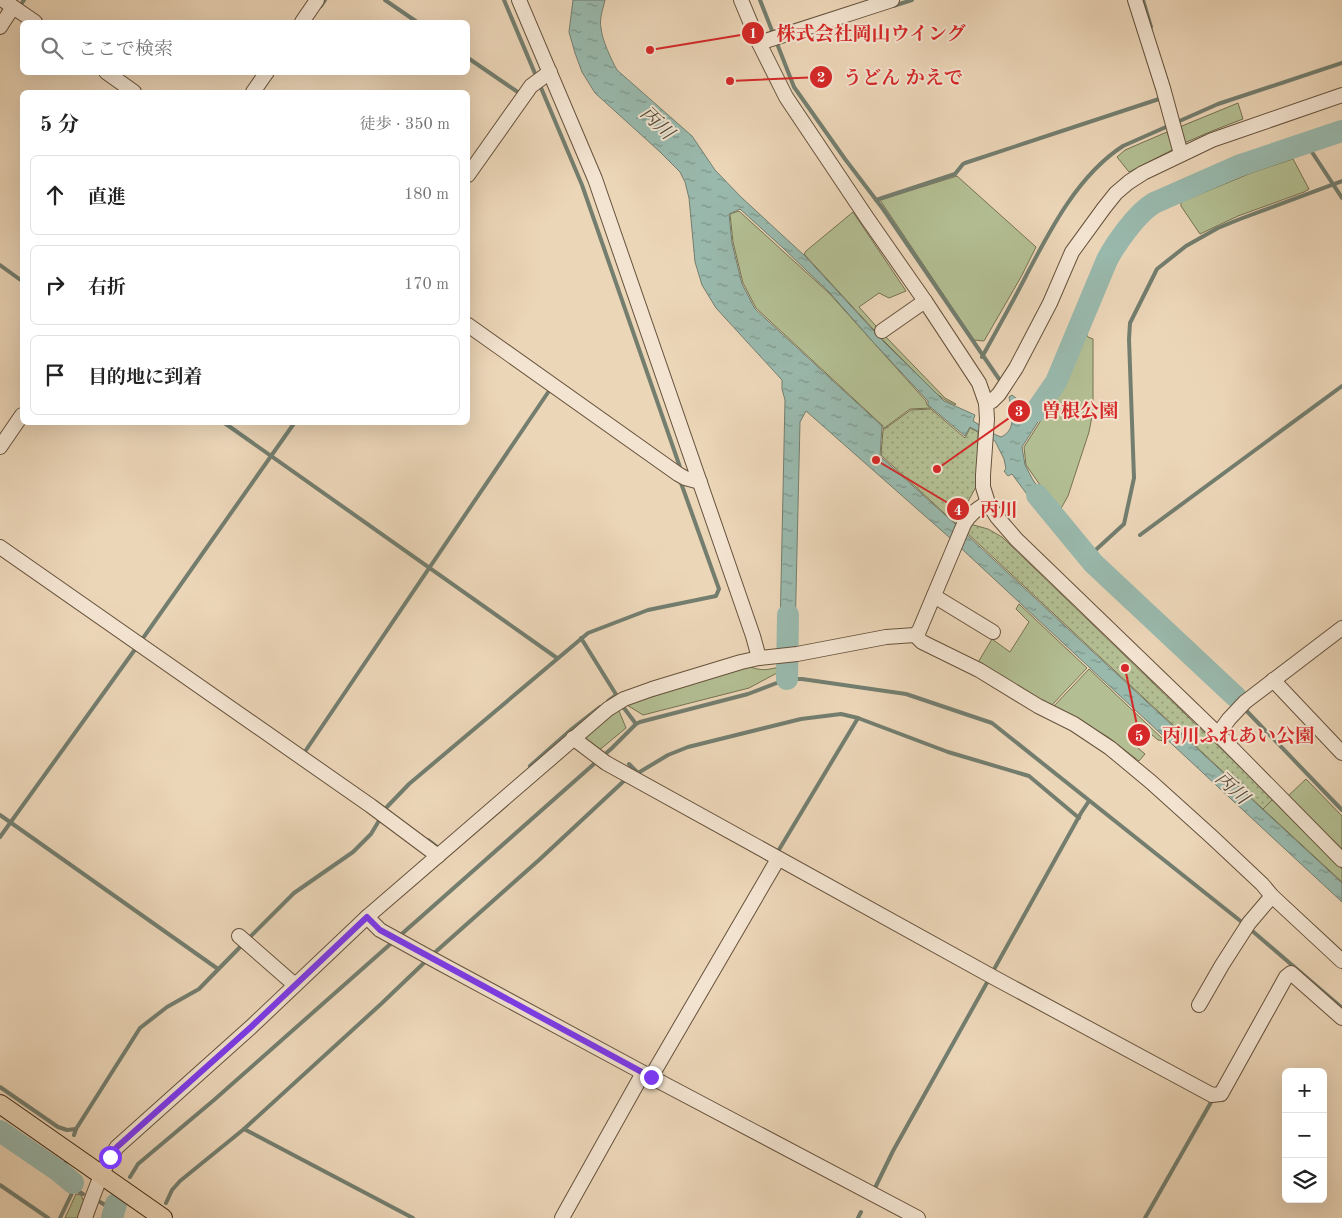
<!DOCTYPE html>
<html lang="ja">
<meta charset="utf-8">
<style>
body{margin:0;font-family:"Old Standard TT","Noto Serif JP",serif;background:#f6f6f6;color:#222}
.controls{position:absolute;right:15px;bottom:15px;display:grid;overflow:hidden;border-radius:8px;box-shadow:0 5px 20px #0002}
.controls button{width:45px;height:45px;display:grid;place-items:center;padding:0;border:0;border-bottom:1px solid #e0e0e0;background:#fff;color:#222;font:25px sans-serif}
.stop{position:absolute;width:15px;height:15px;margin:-11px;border:4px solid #7c3aed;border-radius:50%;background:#fff}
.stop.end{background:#7c3aed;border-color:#fff;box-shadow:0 1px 5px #0008}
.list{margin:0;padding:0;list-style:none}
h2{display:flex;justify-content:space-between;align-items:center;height:65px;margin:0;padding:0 20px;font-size:21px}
h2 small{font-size:16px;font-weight:400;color:#767676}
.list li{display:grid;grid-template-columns:32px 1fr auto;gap:15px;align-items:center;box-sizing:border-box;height:80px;margin:0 10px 10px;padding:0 10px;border:1px solid #e0e0e0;border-radius:8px}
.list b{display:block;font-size:19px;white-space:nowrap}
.list em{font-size:16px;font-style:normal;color:#767676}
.icon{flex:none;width:28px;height:28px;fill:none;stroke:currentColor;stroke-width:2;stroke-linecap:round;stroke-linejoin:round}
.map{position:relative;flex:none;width:1342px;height:1218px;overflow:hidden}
.search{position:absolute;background:#fff;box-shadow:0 5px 20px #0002;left:20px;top:20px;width:450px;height:55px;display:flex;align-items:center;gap:12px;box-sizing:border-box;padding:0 18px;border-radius:8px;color:#767676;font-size:19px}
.panel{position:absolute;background:#fff;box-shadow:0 5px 20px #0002;left:20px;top:90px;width:450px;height:335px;border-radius:8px}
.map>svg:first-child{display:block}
.grass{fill:#b3bf93;stroke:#767252}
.park{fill:url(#park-dots);stroke:#767252}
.water{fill:url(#water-ripples);stroke:#737e6f}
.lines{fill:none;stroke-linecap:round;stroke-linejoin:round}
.stream{stroke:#737e6f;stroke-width:4}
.river{stroke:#99b9ad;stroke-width:22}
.minor-casing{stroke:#66523c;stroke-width:16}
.major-casing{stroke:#392612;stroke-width:20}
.minor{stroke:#f3e4d1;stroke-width:14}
.major{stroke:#ecd6b8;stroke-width:18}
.route{stroke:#7c3aed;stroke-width:6}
.labels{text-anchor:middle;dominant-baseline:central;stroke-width:4;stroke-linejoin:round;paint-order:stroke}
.water-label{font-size:19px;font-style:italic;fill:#514b39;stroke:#f3e4d1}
.leader{fill:none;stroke:#d62828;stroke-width:2}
.callout-dot{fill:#d62828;stroke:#f3e4d1;stroke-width:2}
.mark-label{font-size:15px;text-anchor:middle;font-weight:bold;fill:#fff}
.callout-label{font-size:19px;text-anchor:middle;font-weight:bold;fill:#d62828;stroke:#f3e4d1;stroke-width:4;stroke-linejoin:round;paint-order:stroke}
</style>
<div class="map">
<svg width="1342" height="1218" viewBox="0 0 1342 1218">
<defs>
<pattern id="park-dots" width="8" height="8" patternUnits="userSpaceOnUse" patternTransform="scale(1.25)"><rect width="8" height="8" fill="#b3bf93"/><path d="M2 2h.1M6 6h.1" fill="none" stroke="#939b77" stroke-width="1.8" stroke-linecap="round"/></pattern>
<pattern id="water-ripples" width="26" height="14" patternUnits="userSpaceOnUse" patternTransform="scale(1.25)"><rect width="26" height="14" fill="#99b9ad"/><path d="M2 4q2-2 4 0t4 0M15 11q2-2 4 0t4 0" fill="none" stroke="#7e968b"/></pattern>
</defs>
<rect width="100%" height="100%" fill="#ecd6b8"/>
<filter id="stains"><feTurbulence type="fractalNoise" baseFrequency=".004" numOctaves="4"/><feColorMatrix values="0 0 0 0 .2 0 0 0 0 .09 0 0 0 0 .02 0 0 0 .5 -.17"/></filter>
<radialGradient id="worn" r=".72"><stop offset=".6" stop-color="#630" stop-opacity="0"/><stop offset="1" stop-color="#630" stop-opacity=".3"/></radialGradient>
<g class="grass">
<polygon points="1238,103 1243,119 1212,131 1184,143 1177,128"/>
<polygon points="1167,132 1174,149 1129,172 1117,157 1125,150"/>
<polygon points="1293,159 1309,189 1304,192 1238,216 1200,234 1181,206 1181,202 1251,173"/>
<polygon points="957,176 1036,247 1021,277 984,341 974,340 880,200"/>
<polygon points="739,211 829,293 926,401 927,405 931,408 910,409 883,429 883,426 756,308 743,283 733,242 730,214"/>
<polygon points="853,212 906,291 889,298 879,293 859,307 884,335 945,398 956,404 955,405 945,400 937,394 885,342 804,254 806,251"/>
<polygon points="1084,330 1088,337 1093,339 1093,411 1089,432 1068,496 1059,512 1026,465 1024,447 1055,398"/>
<polygon points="1019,604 1087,668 1051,706 977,664 992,639 1010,652 1029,622 1016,609"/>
<path d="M 749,667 C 752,667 755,669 758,669 C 765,671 774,668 780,667 L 777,673 L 749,688 L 643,715 L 627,705 L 721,674 Z"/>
<polygon points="1089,669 1165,741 1158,740 1144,728 1131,742 1145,754 1139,761 1108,737 1081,721 1053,707"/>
<polygon points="616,710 619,711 626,728 597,752 580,738"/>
<polygon points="1306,779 1342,816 1342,853 1287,797"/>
<polygon points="1273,799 1342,869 1342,882 1263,809"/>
<polygon points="76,1194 81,1195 84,1202 78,1218 65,1218"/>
</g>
<g class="park">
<polygon points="931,409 965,438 970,428 978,432 978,483 956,524 881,455 883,430 911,410"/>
<polygon points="970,524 988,529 1002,537 1273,799 1263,809 966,532"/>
</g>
<path class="water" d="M 573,0 L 605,0 C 603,9 599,19 601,28 C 602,40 611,59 617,70 L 692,136 L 715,170 L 741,197 L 806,257 L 884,342 L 937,394 L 944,401 L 975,415 L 973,421 L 996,435 L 1001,437 C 1017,430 1012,411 1009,397 L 1012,395 L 1026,406 L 1050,384 L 1057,388 L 1055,395 L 1022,447 L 1025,465 L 1033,480 L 1059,516 L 1052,522 L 1026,493 L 1012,474 L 1008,476 L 1004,471 L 1006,469 L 1004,459 L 995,441 L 970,427 L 965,436 L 928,405 L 928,401 L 873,342 L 830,293 L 783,248 L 740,209 L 729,214 L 732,243 L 742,284 L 755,309 L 882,426 L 880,456 L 966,534 L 1342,883 L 1342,902 L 950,538 L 806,411 L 800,422 L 795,636 L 792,645 L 783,645 L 780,632 L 785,400 L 782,389 L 782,380 L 716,308 L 702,285 L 695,262 L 689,198 L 685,182 L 680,172 L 659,151 L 595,93 L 582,72 L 575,53 L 569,32 Z"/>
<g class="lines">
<g class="stream">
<polyline points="385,0 417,22"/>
<polyline points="504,0 582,185 681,470"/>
<polyline points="760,0 794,87 845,159 883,209 999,379"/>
<polyline points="1143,0 1151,27"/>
<polyline points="20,6 24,0"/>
<polyline points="321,6 325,0"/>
<polyline points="893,6 912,0"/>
<polyline points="468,58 522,95"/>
<polyline points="1306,143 1342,198"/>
<polyline points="876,200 955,174 963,164 965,163 1159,99"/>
<polyline points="0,265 22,281"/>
<path d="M 982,357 C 997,330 1012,303 1026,276 C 1050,230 1078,175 1123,146 L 1218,104 L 1342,63"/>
<polyline points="223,422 557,658"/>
<polyline points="1140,535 1342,386"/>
<polyline points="1088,557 1124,524 1134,478 1129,339 1130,323 1157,269 1186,246 1218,228 1240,219 1342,181"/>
<polyline points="581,638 617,696"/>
<polyline points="141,641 295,422"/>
<polyline points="1236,697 1238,702 1342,810"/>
<polyline points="608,701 616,695"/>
<polyline points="621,704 636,724"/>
<polyline points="304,753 551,388"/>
<polyline points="629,764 639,774"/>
<polyline points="530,766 573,728 600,707"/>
<polyline points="638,773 668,755 688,747 801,719 841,714 858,718 948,752 1029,776 1079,818"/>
<polyline points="383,811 409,784 588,633 648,610 716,596 719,589 681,483 681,480"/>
<polyline points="0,815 218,969"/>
<polyline points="0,837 136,648"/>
<polyline points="428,840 436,846"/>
<polyline points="777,853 858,718"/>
<polyline points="248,939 294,893 353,852 371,834 380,819"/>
<polyline points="432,955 539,860 626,779"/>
<polyline points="992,973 1081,813 1089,801"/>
<polyline points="0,1087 58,1127 67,1130 76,1129"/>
<polyline points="244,1129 413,1218"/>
<polyline points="74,1135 76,1129 140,1028 167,1007 199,989 243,944"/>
<polyline points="60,1172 67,1160"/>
<polyline points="130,1177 138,1164 214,1100 612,748 636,724 640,722 748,694 787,679 802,679 906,694 992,723 1243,923 1342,1008"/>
<polyline points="0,1185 48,1218"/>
<polyline points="73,1188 83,1194"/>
<polyline points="874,1190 893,1151 989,979"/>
<polyline points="100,1202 114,1210"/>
<polyline points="166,1203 172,1190 180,1181 244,1129 381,1004 427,960"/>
<polyline points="60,1218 73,1191 73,1183"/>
<polyline points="858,1218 861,1212"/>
<polyline points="1145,1218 1214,1097"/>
</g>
<g class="river">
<path d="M 1036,411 L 1056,382 L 1107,260 C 1116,243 1137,213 1154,203 L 1238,166 L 1342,131"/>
<polyline points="1037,495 1093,563 1236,697"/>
<polyline points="787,679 788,615"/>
<polyline points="0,1131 60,1172 73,1183"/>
<polyline points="112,1218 116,1204"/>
</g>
<defs>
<g id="minor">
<polyline points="3,0 35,22"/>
<polyline points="519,0 595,179 753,636 759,658"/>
<polyline points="741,0 759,43 786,97 867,218 925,301 979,383 986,403 987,419 983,475 983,487 988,503 997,517 1016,539 1218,734 1342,860"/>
<polyline points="1135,0 1163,88 1181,154"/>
<polyline points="302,22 317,0"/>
<polyline points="0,27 13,7"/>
<polyline points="759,43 892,0"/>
<polyline points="106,72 134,92"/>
<polyline points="253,92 267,72"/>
<polyline points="468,175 531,86 550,72"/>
<polyline points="468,325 678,474 685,478 700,482"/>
<polyline points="882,331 925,301"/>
<polyline points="986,403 992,401 999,394 1016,368 1050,303 1072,252 1104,208 1116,193 1129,182 1143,173 1212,140 1342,95"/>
<polyline points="0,447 22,415"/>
<polyline points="0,547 371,806 438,856"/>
<polyline points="934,596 993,632"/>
<polyline points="915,635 922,642 979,670 1038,706 1074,724 1110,748 1151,782 1212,837 1262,884 1272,896 1342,961"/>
<polyline points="1273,680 1342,753"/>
<polyline points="1218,734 1229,719 1245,702 1342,628"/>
<polyline points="573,738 606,763 993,977 1212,1095 1221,1094 1286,977 1291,973 1342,1018"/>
<polyline points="367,917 380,930 436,961 651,1077 918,1218"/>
<polyline points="239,936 295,985"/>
<polyline points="1199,1005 1222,965 1249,923 1272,896"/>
<polyline points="651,1077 778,859"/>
<path d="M 85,1218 C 94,1193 102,1169 117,1147 L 251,1027 L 367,917 L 608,709 L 624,699 L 652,689 L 741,662 L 759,658 L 797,654 L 886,637 L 915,635 L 919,631 L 964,524 C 970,514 977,508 988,503"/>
<polyline points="562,1218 643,1073"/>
</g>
<polyline id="major" points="0,1104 163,1218"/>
</defs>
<use href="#minor" class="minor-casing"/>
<use href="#major" class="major-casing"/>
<use href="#minor" class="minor"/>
<use href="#major" class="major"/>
</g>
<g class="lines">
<polyline class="route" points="110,1157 117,1147 251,1027 367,917 380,930 651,1077"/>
</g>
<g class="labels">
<g class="water-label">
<text transform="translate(656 124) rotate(44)">丙川</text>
<text transform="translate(1231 789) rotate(43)">丙川</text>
</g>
</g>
<path class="leader" d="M650 50L753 33M730 81L821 77M937 469L1019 411M876 460L958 509M1125 668L1139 735"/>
<g class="callout-dot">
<circle cx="650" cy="50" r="5"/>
<circle cx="730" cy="81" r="5"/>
<circle cx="937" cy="469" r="5"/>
<circle cx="876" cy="460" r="5"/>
<circle cx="1125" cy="668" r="5"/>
<circle cx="753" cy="33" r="12"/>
<circle cx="821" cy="77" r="12"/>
<circle cx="1019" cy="411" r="12"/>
<circle cx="958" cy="509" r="12"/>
<circle cx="1139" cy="735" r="12"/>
</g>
<g class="mark-label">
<text x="753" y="38">1</text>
<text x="821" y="82">2</text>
<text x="1019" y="416">3</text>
<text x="958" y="515">4</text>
<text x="1139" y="741">5</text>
</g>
<g class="callout-label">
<text x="871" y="40">株式会社岡山ウイング</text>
<text x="903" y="84">うどん かえで</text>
<text x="1080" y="417">曽根公園</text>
<text x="999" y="516">丙川</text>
<text x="1238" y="742">丙川ふれあい公園</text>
</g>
<rect width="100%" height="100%" filter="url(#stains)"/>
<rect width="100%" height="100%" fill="url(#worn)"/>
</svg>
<div class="controls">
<button>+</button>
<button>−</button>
<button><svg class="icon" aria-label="layers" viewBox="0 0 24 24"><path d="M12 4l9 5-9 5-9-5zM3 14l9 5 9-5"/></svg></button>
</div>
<div class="stop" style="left:110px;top:1157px"></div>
<div class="stop end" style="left:651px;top:1077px"></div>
<div class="search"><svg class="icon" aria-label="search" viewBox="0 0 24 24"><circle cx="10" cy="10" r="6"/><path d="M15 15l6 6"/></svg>ここで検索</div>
<section class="panel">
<h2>5 分<small>徒歩 · 350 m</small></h2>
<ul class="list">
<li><svg class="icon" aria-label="ahead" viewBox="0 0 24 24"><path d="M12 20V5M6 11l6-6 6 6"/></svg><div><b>直進</b></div><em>180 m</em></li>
<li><svg class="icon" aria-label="right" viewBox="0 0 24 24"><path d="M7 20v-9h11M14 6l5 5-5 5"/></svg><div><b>右折</b></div><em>170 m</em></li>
<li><svg class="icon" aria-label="arrive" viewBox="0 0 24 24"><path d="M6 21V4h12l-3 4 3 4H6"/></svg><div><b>目的地に到着</b></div></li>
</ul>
</section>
</div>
